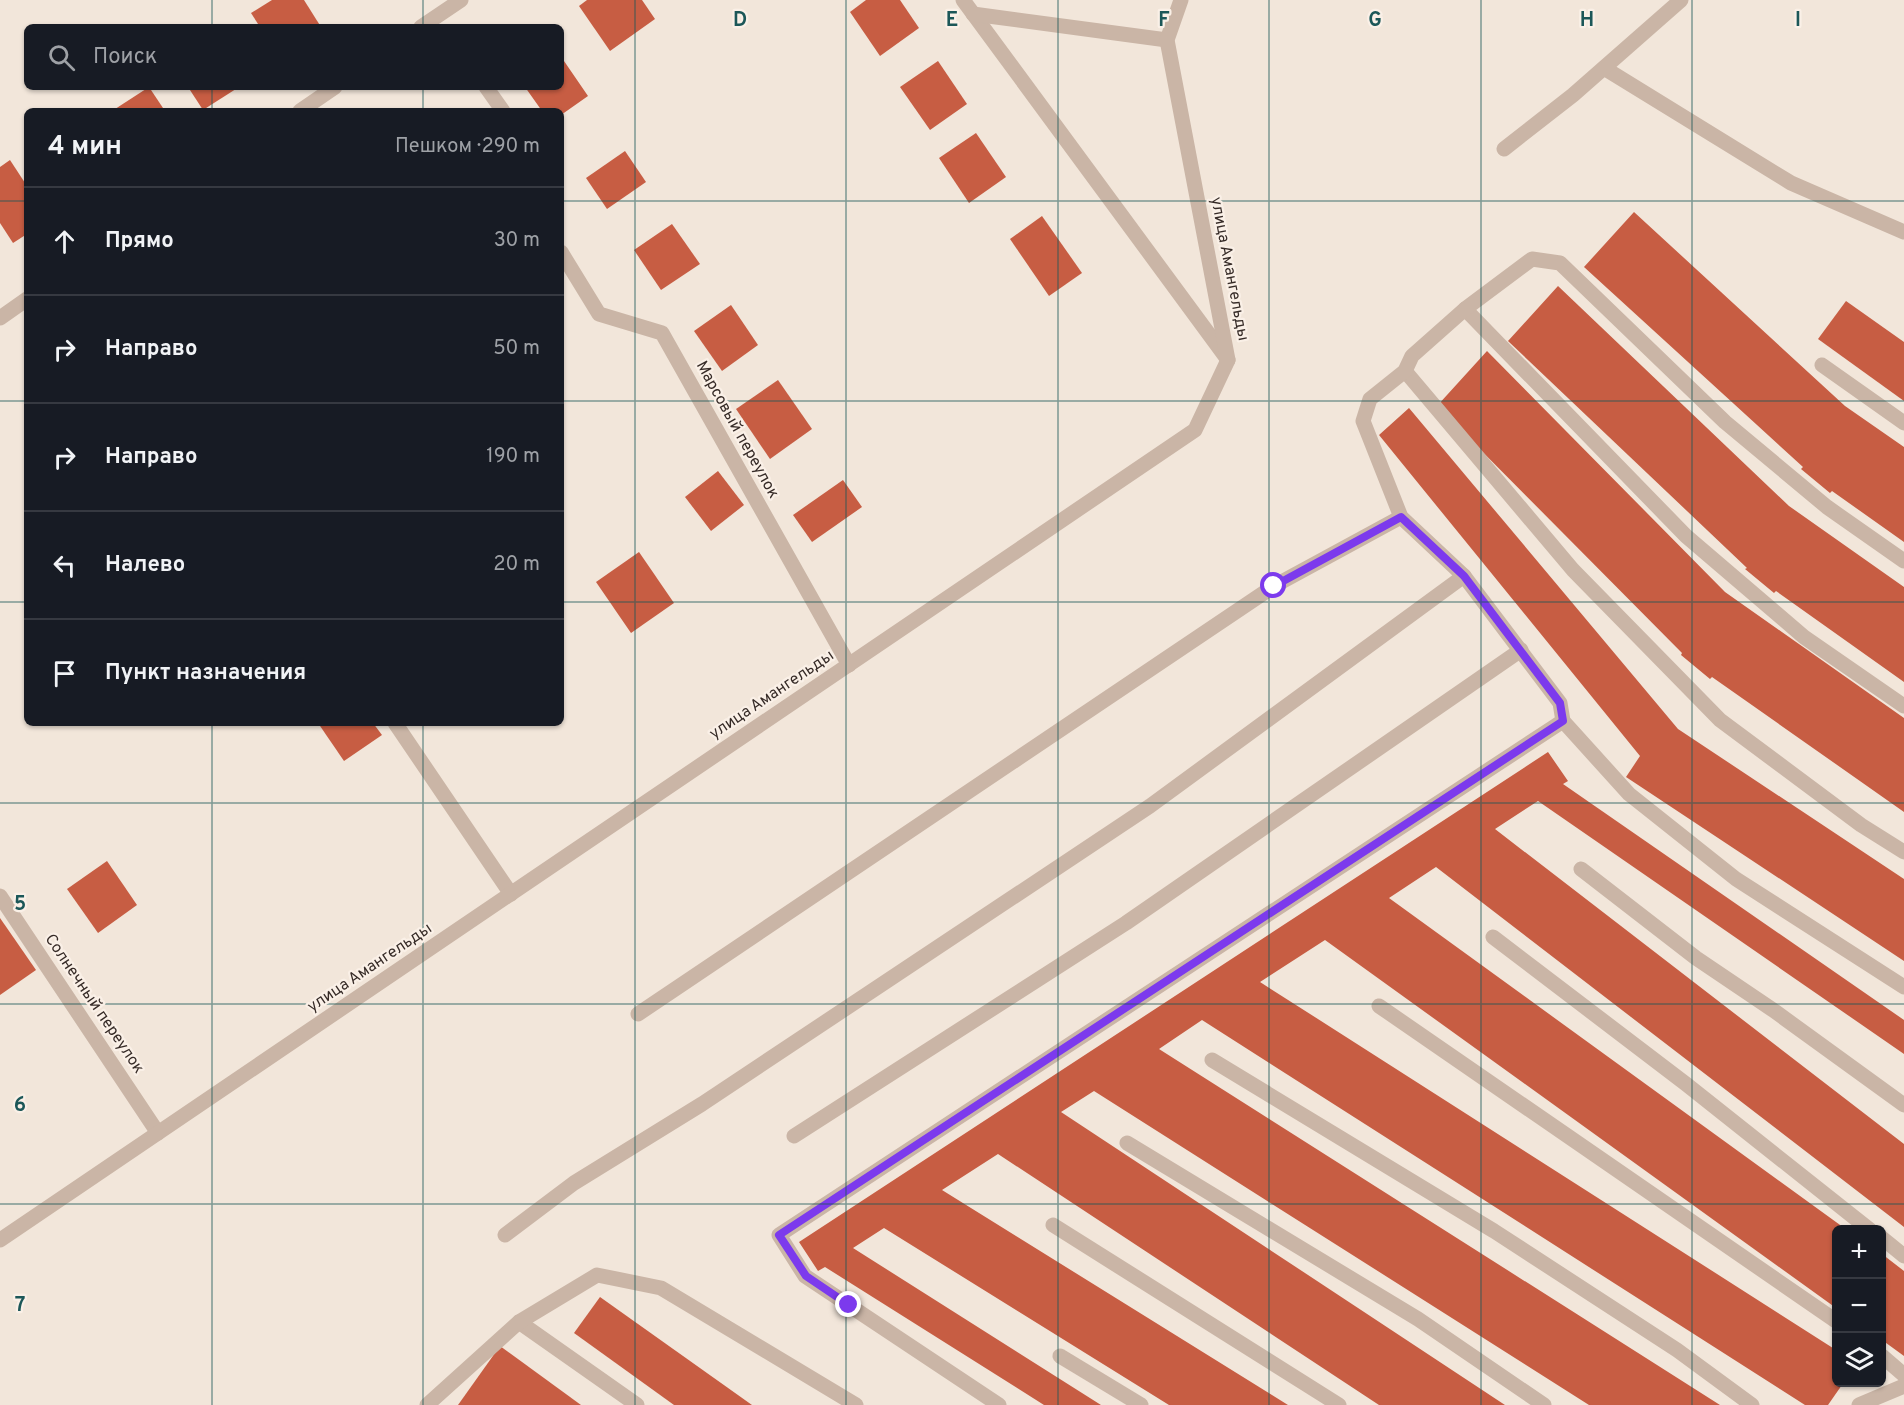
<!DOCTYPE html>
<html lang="ru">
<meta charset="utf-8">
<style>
body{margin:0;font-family:Overpass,sans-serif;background:#242831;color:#f1f3f6}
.controls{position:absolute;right:18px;bottom:18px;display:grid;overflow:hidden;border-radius:9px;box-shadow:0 2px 4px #0004}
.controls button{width:54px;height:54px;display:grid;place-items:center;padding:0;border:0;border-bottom:2px solid #363941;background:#171b24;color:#f1f3f6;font:30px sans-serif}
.stop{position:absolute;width:18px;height:18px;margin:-14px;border:4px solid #7c3aed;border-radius:50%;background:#fff}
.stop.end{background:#7c3aed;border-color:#fff;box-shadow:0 2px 6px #0008}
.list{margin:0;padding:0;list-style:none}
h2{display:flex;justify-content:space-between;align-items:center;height:78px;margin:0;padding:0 24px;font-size:26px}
h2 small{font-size:20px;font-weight:400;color:#9ea1a6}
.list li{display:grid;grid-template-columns:39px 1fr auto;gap:18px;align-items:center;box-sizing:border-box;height:108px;padding:0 24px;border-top:2px solid #363941}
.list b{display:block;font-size:22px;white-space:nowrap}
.list em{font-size:20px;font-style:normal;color:#9ea1a6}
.icon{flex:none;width:33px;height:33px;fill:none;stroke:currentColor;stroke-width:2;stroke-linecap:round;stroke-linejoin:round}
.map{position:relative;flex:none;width:1904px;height:1405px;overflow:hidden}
.search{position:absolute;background:#171b24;box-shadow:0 2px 4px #0004;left:24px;top:24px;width:540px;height:66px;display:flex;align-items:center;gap:15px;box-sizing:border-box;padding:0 21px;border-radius:9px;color:#9ea1a6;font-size:22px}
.panel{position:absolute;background:#171b24;box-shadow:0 2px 4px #0004;left:24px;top:108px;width:540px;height:618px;border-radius:9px}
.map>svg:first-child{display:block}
.building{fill:#c75d43}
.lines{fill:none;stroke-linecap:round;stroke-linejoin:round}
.service{stroke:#cab5a6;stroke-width:15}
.minor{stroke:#cab5a6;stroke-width:15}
.tertiary{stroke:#cab5a6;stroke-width:15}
.route{stroke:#7c3aed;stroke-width:8}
.grid{fill:none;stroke:#1c5758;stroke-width:1.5;stroke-opacity:0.55}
.labels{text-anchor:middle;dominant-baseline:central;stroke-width:4.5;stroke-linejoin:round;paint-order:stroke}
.street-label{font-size:16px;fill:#362b27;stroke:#faf0e7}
.grid-label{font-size:20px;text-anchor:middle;font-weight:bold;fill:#1c5758;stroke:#faf0e7;stroke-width:4.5;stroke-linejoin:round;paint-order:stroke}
</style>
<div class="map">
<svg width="1904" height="1405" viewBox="0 0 1904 1405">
<rect width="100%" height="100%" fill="#f2e6da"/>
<g class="building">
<polygon points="272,0 304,0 321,27 260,27 251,13"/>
<polygon points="587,0 642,0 655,19 610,51 579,6"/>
<polygon points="866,0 900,0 919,28 880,56 850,12"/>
<polygon points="564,61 588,96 561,115 561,111 542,111 525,87 561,87 561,63"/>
<polygon points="938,61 967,104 930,130 900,87"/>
<polygon points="149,87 165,111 112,111"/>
<polygon points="188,87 239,87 203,110"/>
<polygon points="976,133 1006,177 969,203 939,158"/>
<polygon points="625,151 646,182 607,209 586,178"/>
<polygon points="10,160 27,186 27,234 13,243 0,223 0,167"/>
<polygon points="1634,212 1845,406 1904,447 1904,542 1832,491 1830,493 1801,469 1803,467 1584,267"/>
<polygon points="1042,216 1082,273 1049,296 1010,239"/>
<polygon points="672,224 700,264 661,290 634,250"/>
<polygon points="1558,286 1789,506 1904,587 1904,682 1776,591 1774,593 1745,569 1747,568 1508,341"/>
<polygon points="1846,301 1904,342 1904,401 1818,339"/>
<polygon points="731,305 758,345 722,371 694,331"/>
<polygon points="1487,351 1725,592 1904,718 1904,812 1712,677 1710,679 1681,655 1682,653 1437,406"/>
<polygon points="778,380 812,429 770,459 736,409"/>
<polygon points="1409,408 1678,729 1904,879 1904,961 1626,777 1640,756 1379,435"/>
<polygon points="718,471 744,505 711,531 685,497"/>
<polygon points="843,480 862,507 812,542 793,515"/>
<polygon points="639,552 674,603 631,633 596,582"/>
<polygon points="318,723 373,723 382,735 344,761"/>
<polygon points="1548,752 1568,781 1563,784 1904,1020 1904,1054 1538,801 1495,829 1904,1144 1904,1227 1436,867 1389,898 1847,1230 1836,1230 1836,1308 1325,940 1260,982 1836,1350 1836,1382 1844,1382 1828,1405 1805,1405 1202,1020 1159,1049 1720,1405 1589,1405 1094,1091 1061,1112 1505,1405 1379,1405 998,1154 942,1190 1288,1405 1169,1405 884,1228 853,1248 1101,1405 1044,1405 825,1267 818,1271 799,1242"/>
<polygon points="107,861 137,905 98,933 67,889"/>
<polygon points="0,918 36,970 0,995"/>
<polygon points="1882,1254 1904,1271 1904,1356 1882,1340"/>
<polygon points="600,1297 752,1405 674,1405 574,1333"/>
<polygon points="500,1346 581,1405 458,1405"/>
</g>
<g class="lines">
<g class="service">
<polyline points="963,0 1228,360"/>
<polyline points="1604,68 1791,183 1904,232"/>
<polyline points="486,87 503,111"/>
<polyline points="561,252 599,314 662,333 849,665"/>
<polyline points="1465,309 1686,536 1804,637 1904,706"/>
<polyline points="1822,365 1904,423"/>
<polyline points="1405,371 1573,570 1720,720 1861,825 1904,852"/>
<polyline points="1904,561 1827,507 1725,422 1560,263 1532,259 1465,309 1412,356 1405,371 1370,399 1363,421 1401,517 1464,576 1560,703 1563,721 1629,794 1736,879 1904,987"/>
<polyline points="395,723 511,894"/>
<polyline points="1581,869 1696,958 1773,1010 1904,1105"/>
<polyline points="0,896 158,1133"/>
<polyline points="1493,937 1686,1084 1870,1230"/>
<polyline points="1379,1006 1836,1321"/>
<polyline points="638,1014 1274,586 1401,517"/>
<polyline points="1212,1060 1494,1231 1677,1350 1752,1405"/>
<polyline points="794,1136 1126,923 1521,650"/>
<polyline points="1127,1143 1418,1319 1544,1405"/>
<polyline points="1053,1225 1339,1405"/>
<polyline points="505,1235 574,1183 702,1104 1150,806 1464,576"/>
<polyline points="1882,1238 1904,1256"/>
<polyline points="519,1322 637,1405"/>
<polyline points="1060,1356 1141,1405"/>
<polyline points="1882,1356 1904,1375"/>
<polyline points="427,1405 519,1322 597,1275 661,1288 856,1405"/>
<polyline points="999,1405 805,1276 779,1235 1563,721"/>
<polyline points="1859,1405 1904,1386"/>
</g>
<g class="minor">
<polyline points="973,14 1167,40"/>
<polyline points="421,27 461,0"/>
<polyline points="300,111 335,87"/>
<polyline points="1504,149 1573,95 1681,0"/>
<polyline points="0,318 27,299"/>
</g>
<polyline class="tertiary" points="0,1240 1195,430 1228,360 1167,40 1181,0"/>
</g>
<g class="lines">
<polyline class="route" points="849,1305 806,1276 779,1235 1563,721 1560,703 1464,576 1401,517 1274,586"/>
</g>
<path class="grid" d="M 212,0 L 212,27M 423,0 L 423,27M 635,0 L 635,1405M 846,0 L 846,1405M 1058,0 L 1058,1405M 1269,0 L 1269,1405M 1481,0 L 1481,1405M 1692,0 L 1692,1405M 212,87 L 212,111M 423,87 L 423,111M 0,201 L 27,201M 561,201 L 1904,201M 0,401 L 27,401M 561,401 L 1904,401M 0,602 L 27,602M 561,602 L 1904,602M 212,723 L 212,1405M 423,723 L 423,1405M 0,803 L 1904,803M 0,1004 L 1904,1004M 0,1204 L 1904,1204"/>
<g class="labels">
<g class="street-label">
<text transform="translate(1229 269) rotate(79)">улица Амангельды</text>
<text transform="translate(737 430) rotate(61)">Марсовый переулок</text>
<text transform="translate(772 695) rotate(-34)">улица Амангельды</text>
<text transform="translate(370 968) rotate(-34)">улица Амангельды</text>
<text transform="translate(94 1004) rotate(56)">Солнечный переулок</text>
</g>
</g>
<g class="grid-label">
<text x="740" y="26">D</text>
<text x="952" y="26">E</text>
<text x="1164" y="26">F</text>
<text x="1375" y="26">G</text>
<text x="1587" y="26">H</text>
<text x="1798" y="26">I</text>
<text x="20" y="910">5</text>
<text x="20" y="1111">6</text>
<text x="20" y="1311">7</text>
</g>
</svg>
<div class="controls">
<button>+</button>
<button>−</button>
<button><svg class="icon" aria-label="layers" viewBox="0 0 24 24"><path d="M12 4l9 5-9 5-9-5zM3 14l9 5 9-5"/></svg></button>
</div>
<div class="stop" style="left:1274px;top:586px"></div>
<div class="stop end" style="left:849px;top:1305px"></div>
<div class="search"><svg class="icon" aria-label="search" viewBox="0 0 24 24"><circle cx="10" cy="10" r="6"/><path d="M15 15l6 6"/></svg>Поиск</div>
<section class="panel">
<h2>4 мин<small>Пешком · 290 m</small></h2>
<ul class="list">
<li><svg class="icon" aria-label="ahead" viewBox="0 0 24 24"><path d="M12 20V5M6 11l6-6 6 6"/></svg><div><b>Прямо</b></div><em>30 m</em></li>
<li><svg class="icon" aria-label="right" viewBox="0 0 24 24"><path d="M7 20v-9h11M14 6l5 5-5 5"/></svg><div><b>Направо</b></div><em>50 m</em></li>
<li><svg class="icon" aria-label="right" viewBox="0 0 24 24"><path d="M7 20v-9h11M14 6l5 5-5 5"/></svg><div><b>Направо</b></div><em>190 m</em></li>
<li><svg class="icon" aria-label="left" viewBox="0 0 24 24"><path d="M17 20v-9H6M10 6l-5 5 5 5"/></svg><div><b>Налево</b></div><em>20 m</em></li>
<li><svg class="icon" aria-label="arrive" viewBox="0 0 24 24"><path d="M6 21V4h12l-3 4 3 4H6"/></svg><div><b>Пункт назначения</b></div></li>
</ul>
</section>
</div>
